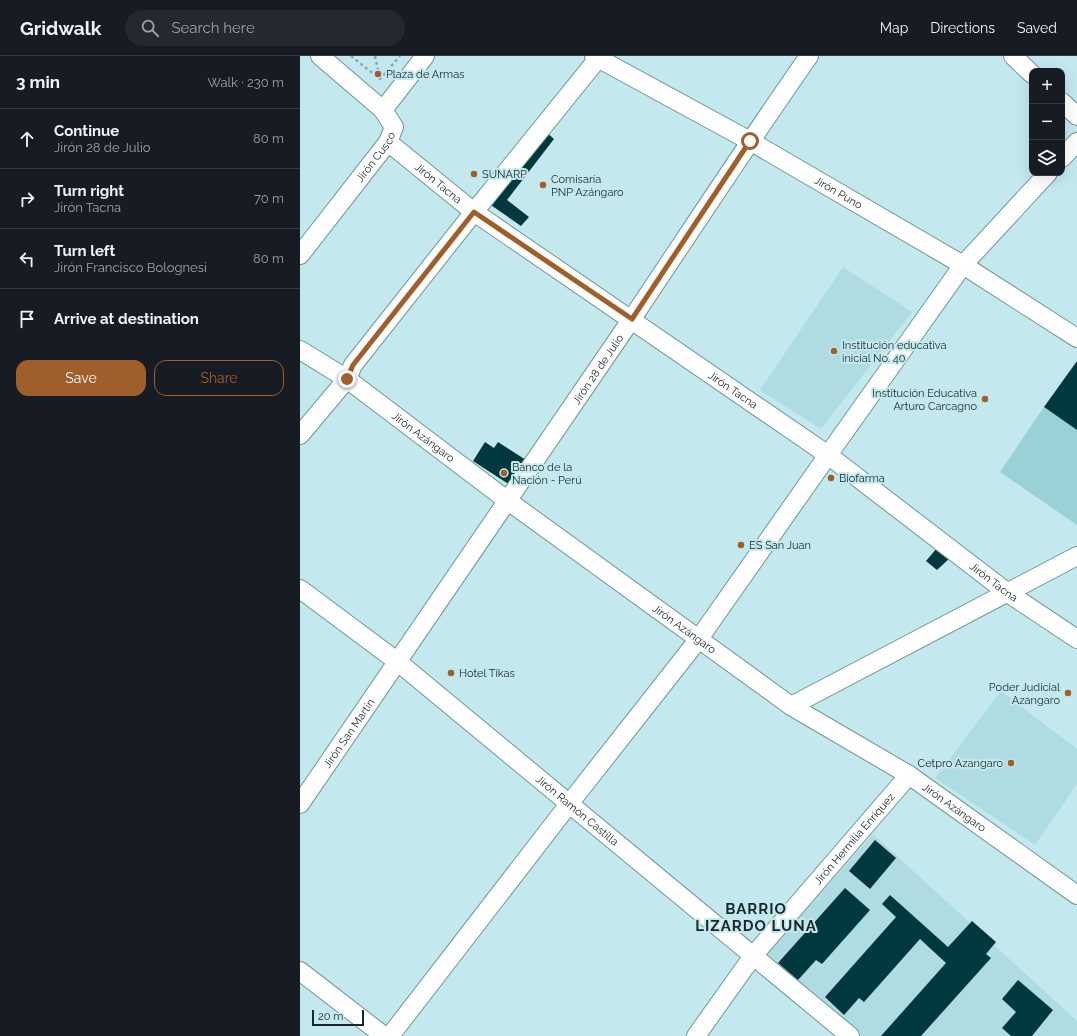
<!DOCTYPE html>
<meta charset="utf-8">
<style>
body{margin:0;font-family:Raleway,sans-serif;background:#242831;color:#f1f3f6}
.controls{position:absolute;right:12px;top:12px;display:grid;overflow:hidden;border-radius:8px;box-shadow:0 4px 16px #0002}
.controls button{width:36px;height:36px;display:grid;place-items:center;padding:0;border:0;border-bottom:1px solid #363941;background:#171b24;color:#f1f3f6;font:20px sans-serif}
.scale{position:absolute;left:12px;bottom:10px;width:52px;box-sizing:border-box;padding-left:4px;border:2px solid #192829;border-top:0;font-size:11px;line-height:14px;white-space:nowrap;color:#192829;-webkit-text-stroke:3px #c3e9ee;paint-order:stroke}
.stop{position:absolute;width:12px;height:12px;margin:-9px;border:3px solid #a05e2a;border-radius:50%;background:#fff}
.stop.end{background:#a05e2a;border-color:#fff;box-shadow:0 1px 4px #0008}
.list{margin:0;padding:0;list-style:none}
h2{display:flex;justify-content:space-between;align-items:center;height:52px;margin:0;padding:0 16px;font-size:17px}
h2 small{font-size:13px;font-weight:400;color:#9ea1a6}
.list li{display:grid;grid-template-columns:26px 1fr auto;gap:12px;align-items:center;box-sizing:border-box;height:60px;padding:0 16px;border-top:1px solid #363941}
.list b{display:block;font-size:15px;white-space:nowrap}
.list p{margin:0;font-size:13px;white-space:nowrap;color:#9ea1a6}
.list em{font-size:13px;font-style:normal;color:#9ea1a6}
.actions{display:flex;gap:8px;padding:12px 16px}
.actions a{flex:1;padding:9px 0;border:1px solid #a05e2a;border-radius:12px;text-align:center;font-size:14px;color:#a05e2a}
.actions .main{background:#a05e2a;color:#fff}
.icon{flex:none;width:22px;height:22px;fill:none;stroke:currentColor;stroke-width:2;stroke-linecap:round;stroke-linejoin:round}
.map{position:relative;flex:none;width:777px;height:980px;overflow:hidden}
header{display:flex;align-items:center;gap:24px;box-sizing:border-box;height:56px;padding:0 20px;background:#171b24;border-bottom:1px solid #363941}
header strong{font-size:19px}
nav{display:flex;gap:22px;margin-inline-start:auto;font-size:14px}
.search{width:280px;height:36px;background:#242831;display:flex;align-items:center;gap:10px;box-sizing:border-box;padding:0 14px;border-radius:22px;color:#9ea1a6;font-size:15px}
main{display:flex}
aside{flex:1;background:#171b24}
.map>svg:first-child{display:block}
.built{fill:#aedce2}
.green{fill:#9ad1d7}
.building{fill:#01383d}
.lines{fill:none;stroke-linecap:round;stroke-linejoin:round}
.minor-casing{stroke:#719499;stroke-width:20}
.path{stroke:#8ba9ad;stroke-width:2.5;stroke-dasharray:3 3;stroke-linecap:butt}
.minor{stroke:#fff;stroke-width:18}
.route{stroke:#a05e2a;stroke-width:5}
.poi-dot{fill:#a05e2a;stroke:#c3e9ee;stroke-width:1.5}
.labels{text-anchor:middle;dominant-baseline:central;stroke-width:4;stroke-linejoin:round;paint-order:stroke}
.poi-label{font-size:11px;fill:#192829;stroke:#c3e9ee;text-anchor:start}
.street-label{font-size:11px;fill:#192829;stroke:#c3e9ee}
.district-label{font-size:15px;font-weight:bold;letter-spacing:1px;fill:#192829;stroke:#c3e9ee}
</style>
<header>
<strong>Gridwalk</strong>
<div class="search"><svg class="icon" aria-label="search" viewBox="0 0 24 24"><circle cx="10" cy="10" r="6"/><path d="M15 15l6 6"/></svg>Search here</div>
<nav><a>Map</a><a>Directions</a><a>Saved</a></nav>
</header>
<main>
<aside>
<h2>3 min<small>Walk · 230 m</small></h2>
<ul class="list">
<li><svg class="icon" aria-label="ahead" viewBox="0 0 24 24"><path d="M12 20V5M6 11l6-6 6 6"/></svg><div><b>Continue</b><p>Jirón 28 de Julio</p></div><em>80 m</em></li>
<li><svg class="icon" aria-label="right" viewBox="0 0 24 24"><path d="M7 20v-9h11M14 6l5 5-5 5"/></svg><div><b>Turn right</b><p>Jirón Tacna</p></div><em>70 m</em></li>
<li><svg class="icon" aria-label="left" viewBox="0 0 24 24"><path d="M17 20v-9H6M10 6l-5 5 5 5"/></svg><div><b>Turn left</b><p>Jirón Francisco Bolognesi</p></div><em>80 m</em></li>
<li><svg class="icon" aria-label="arrive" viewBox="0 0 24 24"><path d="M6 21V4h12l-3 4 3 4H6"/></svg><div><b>Arrive at destination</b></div></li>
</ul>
<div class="actions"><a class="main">Save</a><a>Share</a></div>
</aside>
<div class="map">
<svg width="777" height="980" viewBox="0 0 777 980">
<rect width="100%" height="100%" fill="#c3e9ee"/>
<g class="built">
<polygon points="543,211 612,256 521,373 460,334"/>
<polygon points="701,635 777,693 777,728 735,789 635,722"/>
<polygon points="573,778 777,965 777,980 562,980 464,901"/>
</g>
<polygon class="green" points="744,351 777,374 777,469 700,416"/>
<g class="building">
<polygon points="245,75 254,83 207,144 229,161 221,170 188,147"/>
<polygon points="777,305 777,374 744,351"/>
<polygon points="185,386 194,392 198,386 226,404 210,429 173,405"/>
<polygon points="637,492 651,501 637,514 626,505"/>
<polygon points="575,784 596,802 570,833 549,815"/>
<polygon points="545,832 570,854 522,908 516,904 498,924 478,907"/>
<polygon points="590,839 648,891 672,865 696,886 686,898 691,902 621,980 581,980 646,907 620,883 564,946 559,942 544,959 525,941 596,861 582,848"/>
<polygon points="718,924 753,954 732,980 711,980 702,972 716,956 702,943"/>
</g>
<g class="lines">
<defs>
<g id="minor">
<polyline points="20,0 83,54"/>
<path id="s1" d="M 294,0 L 450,85 L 663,209 L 777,282"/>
<polyline points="713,0 732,18"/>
<polyline points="762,46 777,60"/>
<path id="s2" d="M 88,86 L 174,156 L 528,399 L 708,537 L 777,583"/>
<polyline points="762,102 777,86"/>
<path id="s3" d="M 0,199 L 88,86 L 94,71 L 83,54 L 125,0"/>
<path id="s4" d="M 0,294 L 47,323 L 208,445 L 491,650 L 609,719 L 777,839"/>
<polyline points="0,379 47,323 53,309 174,156 300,0"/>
<path id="s5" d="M 0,533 L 98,606 L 550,980"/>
<polyline points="491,650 777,500"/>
<path id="s6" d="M 0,748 C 111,587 222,426 331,264 C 390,176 448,87 509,0"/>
<polyline points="0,915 84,980"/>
<polyline points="90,980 269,748 398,584 528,399 663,209 748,117"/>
<path id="s7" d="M 396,980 L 453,900 L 609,719"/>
</g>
</defs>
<use href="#minor" class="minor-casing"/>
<g class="path">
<polyline points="51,0 80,23 100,0"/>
<polyline points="75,0 80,23"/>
</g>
<use href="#minor" class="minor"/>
</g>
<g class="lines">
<polyline class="route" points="47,323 53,309 174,156 332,263 450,85"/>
</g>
<g class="poi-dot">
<circle cx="78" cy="18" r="4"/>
<circle cx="174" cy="118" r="4"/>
<circle cx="243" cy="129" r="4"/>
<circle cx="534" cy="295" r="4"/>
<circle cx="685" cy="343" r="4"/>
<circle cx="204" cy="417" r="4"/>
<circle cx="531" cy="422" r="4"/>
<circle cx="441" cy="489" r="4"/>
<circle cx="151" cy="617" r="4"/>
<circle cx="768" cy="637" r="4"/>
<circle cx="711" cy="707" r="4"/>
</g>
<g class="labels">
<g class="poi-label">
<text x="86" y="18">Plaza de Armas</text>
<text x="182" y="118">SUNARP</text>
<text x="251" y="123">Comisaría<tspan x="251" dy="13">PNP Azángaro</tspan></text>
<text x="542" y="289">Institución educativa<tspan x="542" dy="13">inicial No. 40</tspan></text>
<text x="677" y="337" text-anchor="end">Institución Educativa<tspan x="677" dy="13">Arturo Carcagno</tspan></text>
<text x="212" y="411">Banco de la<tspan x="212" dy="13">Nación - Perú</tspan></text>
<text x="539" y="422">Biofarma</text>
<text x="449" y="489">ES San Juan</text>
<text x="159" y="617">Hotel Tikas</text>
<text x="760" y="631" text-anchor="end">Poder Judicial<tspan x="760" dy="13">Azangaro</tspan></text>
<text x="703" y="707" text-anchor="end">Cetpro Azangaro</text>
</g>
<g class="street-label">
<text stroke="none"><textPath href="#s3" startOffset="124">Jirón Cusco</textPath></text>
<text stroke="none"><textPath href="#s2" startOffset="65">Jirón Tacna</textPath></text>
<text stroke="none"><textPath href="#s1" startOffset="280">Jirón Puno</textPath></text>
<text stroke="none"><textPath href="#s6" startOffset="527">Jirón 28 de Julio</textPath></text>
<text stroke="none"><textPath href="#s2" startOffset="425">Jirón Tacna</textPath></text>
<text stroke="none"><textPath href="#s4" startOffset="151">Jirón Azángaro</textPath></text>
<text stroke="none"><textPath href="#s2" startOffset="749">Jirón Tacna</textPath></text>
<text stroke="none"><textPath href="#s4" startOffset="475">Jirón Azángaro</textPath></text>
<text stroke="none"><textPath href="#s6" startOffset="86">Jirón San Martín</textPath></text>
<text stroke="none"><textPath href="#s4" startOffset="799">Jirón Azángaro</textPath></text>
<text stroke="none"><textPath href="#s5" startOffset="355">Jirón Ramón Castilla</textPath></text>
<text stroke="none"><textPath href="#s7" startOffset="253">Jirón Hermilia Enriquez</textPath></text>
</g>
<g class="district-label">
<text x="456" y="853">BARRIO<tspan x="456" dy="17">LIZARDO LUNA</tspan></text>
</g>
</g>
</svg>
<div class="controls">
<button>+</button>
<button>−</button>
<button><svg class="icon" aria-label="layers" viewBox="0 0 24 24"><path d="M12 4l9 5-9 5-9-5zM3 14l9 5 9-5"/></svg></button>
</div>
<div class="scale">20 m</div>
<div class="stop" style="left:450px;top:85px"></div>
<div class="stop end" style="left:47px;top:323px"></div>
</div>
</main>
